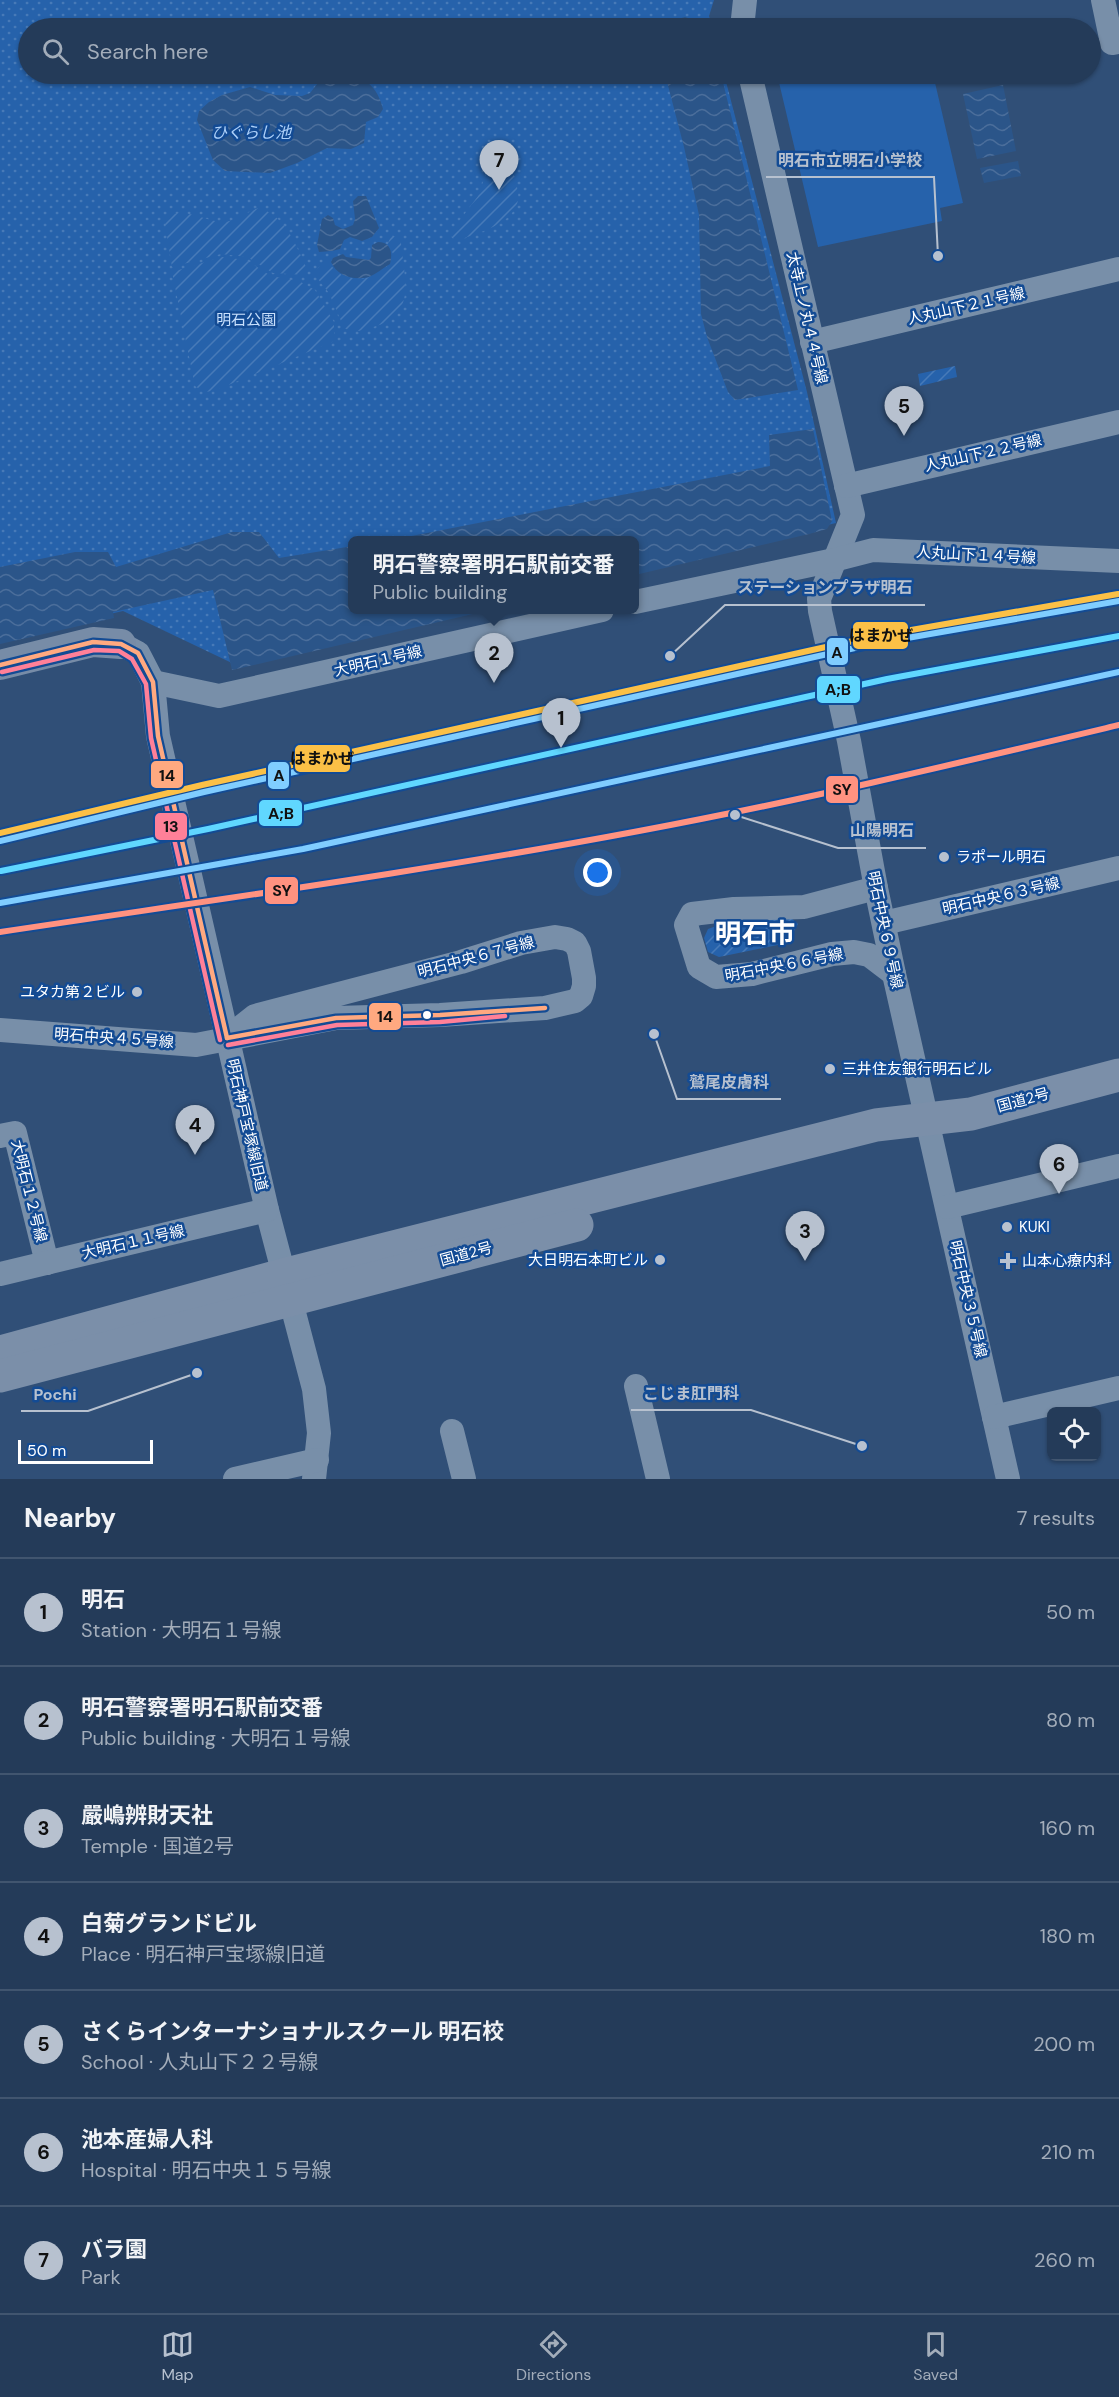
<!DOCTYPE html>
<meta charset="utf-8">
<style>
body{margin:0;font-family:"DM Sans","Noto Sans JP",sans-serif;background:#304662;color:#f1f3f6}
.controls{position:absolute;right:18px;bottom:18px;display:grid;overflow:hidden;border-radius:9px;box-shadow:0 2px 4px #0004}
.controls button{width:54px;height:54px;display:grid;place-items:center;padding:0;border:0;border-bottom:2px solid #41556f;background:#243b59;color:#f1f3f6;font:30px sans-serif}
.scale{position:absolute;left:18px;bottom:15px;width:135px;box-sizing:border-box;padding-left:6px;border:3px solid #fff;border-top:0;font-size:16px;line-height:21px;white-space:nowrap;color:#fff;-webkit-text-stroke:4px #134b94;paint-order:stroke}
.you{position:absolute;left:598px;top:873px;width:21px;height:21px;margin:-15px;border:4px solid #fff;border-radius:50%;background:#1a73e8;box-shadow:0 0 0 9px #1a73e833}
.badge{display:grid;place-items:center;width:39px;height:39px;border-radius:50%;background:#b7c1cf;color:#111;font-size:20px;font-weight:700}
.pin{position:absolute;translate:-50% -50px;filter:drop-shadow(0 2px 3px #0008)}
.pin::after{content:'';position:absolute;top:32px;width:21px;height:18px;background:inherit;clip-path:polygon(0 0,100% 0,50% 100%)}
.popup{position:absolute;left:348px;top:536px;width:291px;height:78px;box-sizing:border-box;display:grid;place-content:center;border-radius:9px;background:#243b59;filter:drop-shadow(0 2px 4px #0005);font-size:20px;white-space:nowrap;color:#a3adba}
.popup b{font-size:22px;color:#f1f3f6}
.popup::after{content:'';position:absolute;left:50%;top:100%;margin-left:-12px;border:12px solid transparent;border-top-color:#243b59}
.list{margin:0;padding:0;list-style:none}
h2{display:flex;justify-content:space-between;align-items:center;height:78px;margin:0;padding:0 24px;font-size:26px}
h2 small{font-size:20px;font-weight:400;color:#a3adba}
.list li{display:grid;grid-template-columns:39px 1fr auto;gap:18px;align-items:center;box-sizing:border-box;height:108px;padding:0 24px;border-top:2px solid #41556f}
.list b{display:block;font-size:22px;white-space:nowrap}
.list p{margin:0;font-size:20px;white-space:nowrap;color:#a3adba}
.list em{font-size:20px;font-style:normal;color:#a3adba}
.icon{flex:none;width:33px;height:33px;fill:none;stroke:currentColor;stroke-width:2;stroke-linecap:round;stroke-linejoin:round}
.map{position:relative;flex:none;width:1119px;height:1479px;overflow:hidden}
.search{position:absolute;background:#243b59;box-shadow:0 2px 4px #0004;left:18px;right:18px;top:18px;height:66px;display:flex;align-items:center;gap:15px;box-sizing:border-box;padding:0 21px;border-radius:33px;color:#a3adba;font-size:22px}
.sheet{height:834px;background:#243b59}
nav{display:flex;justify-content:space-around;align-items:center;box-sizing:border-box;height:84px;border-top:2px solid #41556f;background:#243b59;font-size:16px;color:#a3adba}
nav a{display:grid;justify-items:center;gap:3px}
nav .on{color:#b7c1cf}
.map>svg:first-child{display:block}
.grass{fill:#2662ab}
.park{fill:url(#park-dots)}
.garden{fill:url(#garden-furrows)}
.water{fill:url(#water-waves)}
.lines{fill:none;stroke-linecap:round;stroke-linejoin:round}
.minor{stroke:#788fa9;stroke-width:24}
.major{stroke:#778ca7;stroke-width:30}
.highway{stroke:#7b8fa9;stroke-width:33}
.bus-1-casing{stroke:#134b94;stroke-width:9}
.bus-2-casing{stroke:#134b94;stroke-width:9}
.bus-1{stroke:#ffa980;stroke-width:4.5}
.bus-2{stroke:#ff8098;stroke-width:4.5}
.rail-1-casing{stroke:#134b94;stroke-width:10}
.rail-2-casing{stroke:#134b94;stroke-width:10}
.rail-3-casing{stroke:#134b94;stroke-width:10}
.rail-4-casing{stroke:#134b94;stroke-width:10}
.rail-1{stroke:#80cdff;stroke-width:6}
.rail-2{stroke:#60d7ff;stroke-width:6}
.rail-3{stroke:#fbc046;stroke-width:6}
.rail-4{stroke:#ff9280;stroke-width:6}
.poi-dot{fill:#b7c1cf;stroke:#134b94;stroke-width:2}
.bus-dot{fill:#fff;stroke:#134b94;stroke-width:2}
.labels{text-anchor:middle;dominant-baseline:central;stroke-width:5;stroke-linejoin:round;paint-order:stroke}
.street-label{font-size:15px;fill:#fff;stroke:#134b94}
.park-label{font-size:15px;fill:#c8e0fd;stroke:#134b94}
.poi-label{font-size:15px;fill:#fff;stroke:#134b94;text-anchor:start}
.water-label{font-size:16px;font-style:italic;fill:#add0f9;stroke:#134b94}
.town-label{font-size:27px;font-weight:bold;fill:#fff;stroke:#134b94}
.leader{fill:none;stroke:#b7c1cf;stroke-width:2}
.callout-dot{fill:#b7c1cf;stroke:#134b94;stroke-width:2}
.callout-label{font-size:16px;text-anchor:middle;font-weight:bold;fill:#b7c1cf;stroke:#134b94;stroke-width:5;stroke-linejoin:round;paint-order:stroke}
.line-badge{stroke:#134b94;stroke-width:2}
.pale-badge-label{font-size:16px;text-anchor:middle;font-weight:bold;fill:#111}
</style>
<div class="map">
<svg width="1119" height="1479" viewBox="0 0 1119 1479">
<defs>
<pattern id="park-dots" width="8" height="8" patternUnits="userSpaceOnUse" patternTransform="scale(1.5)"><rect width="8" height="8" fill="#2662ab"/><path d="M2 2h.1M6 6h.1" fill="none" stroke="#477ab8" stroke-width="1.8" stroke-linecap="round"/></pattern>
<pattern id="garden-furrows" width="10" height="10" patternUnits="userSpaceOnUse" patternTransform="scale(1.5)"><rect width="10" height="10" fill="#2662ab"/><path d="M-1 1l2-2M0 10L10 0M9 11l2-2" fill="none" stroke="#477ab8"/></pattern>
<pattern id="water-waves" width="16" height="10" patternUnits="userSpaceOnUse" patternTransform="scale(1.5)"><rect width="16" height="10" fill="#2b5589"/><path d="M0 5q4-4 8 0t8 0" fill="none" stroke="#4b6e9b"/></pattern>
</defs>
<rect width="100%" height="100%" fill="#304f77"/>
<g class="grass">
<polygon points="921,19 923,28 879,28"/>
<polygon points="777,74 933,74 963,203 940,208 942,221 818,247"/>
</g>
<polygon class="park" points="0,0 714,0 709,16 713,28 28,28 28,74 724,74 807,392 836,523 635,570 635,540 353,540 353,610 234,664 123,611 0,639"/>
<g class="garden">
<path d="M 501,147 L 506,151 C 510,164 516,178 518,192 C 522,223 478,232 457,241 L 452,237 L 451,232 L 478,196 L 494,151 Z"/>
<path d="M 259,208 C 287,217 295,244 307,269 L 305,275 L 273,273 L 247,257 L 221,254 L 172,267 L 165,224 L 166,218 C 184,205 204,222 223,222 C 234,222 248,211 259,208 Z"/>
<path d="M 391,236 L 398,238 L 401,243 C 404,277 417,314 376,326 C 364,330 356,334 344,328 L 329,293 L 318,279 L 316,271 L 319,267 L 330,263 C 337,277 354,282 369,277 C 376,275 384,268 390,264 L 393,254 L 388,243 Z"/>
<polygon points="222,257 246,260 271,276 299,281 315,290 334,322 334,336 332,342 214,391 204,392 195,386 172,272"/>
<polygon points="955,366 957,377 920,386 918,374"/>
<polygon points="790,917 798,924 787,943 719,957 708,952 704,938 708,929 739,918"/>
</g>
<g class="water">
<polygon points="685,17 709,25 710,28 666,28 671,21"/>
<path d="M 325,74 C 354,73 375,77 383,109 L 378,117 L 366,122 L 364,143 L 351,149 L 327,148 L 297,163 L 270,173 L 225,171 L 213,160 L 197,120 L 199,111 L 209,102 L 222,95 L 250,87 L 275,95 L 302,96 L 310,93 Z"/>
<polygon points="665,74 721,74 798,390 735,400 728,392 707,337 701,314 699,215 684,147"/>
<polygon points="1003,85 1016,151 977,159 963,94"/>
<polygon points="1018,161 1021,176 984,183 980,168"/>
<polygon points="358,196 366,196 379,228 372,237 362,241 350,237 344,240 340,249 332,251 319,252 317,245 322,219 328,215 333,218 335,225 343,229 353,225 355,219 353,201"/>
<path d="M 378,242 C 391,242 393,253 390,264 C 383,268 376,274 369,277 C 354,281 337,276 331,262 L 333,258 L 343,254 L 346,257 L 369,260 L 371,258 L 372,245 Z"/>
<polygon points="813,429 832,521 827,529 809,534 635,575 635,540 391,540 770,466 769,435"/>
<polygon points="232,532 259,532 279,558 353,546 353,610 490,610 232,670 213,590 113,612 114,618 0,644 0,567 75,552 108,552 116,567"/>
</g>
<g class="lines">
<g class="minor">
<polyline points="1103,0 1112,43 1119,42"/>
<polyline points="742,28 745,0"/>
<polyline points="750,74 853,515 819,599 820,611 849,741 876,888 894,974 1008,1479"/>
<polyline points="812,342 1119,269"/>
<polyline points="846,486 1119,422"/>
<polyline points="635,602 834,560 873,550 1119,561"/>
<polyline points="121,644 138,653 153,682 158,736 267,1210 314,1389 319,1433 314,1479"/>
<polyline points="153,682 219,696 602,610"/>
<polyline points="876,888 804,907 734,909 692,914 686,925 699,967 716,977 752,974 832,954 854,952 869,955 894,974"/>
<polyline points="884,923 1119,868"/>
<polyline points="0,1030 196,1045 336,1018 440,1015 545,1008 575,1001 581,996 584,986 584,978 579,951 575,943 567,939 555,937 521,943 461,962 255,1016 227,1038"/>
<polyline points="0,1136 15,1133 47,1263"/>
<polyline points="947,1207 1119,1166"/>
<polyline points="0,1274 267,1210"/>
<polyline points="636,1386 658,1479"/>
<polyline points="994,1417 1119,1388"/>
<polyline points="452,1431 464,1479"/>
<polyline points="235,1479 317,1460"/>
</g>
<polyline class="major" points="0,665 93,642 121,644"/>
<g class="highway">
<polyline points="0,1352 283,1275 876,1125 971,1114 1119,1075"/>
<polyline points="0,1376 577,1225"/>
</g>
<defs>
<g id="bus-1">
<polyline points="0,665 93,642 121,644 138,653 153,682 158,736 227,1038"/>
<polyline points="227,1038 336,1018 440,1015 545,1008"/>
</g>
<g id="bus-2">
<polyline points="2,672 94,650 119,651 132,659 146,684 151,738 220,1040"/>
<polyline points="228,1045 337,1025 440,1022 505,1016"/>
</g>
</defs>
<use href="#bus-1" class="bus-1-casing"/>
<use href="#bus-2" class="bus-2-casing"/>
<use href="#bus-1" class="bus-1"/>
<use href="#bus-2" class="bus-2"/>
<defs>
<g id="rail-1">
<polyline points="0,841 204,792 873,644 1119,601"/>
<polyline points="0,903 303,849 1119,672"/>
</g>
<polyline id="rail-2" points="1,871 208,829 887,679 1119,636"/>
<polyline id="rail-3" points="0,833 202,785 871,637 1118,594"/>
<path id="rail-4" d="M 0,932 C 213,900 427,871 639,831 C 800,801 959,763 1119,725"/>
</defs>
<use href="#rail-1" class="rail-1-casing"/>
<use href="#rail-2" class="rail-2-casing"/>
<use href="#rail-3" class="rail-3-casing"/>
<use href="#rail-4" class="rail-4-casing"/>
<use href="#rail-1" class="rail-1"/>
<use href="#rail-2" class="rail-2"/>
<use href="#rail-3" class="rail-3"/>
<use href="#rail-4" class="rail-4"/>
</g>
<g class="poi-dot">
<circle cx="944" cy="857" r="6"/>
<circle cx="137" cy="992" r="6"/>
<circle cx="830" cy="1069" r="6"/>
<circle cx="1007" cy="1227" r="6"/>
<circle cx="660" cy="1260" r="6"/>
<path d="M1005 1252h6v6h6v6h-6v6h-6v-6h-6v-6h6z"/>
</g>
<circle class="bus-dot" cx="427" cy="1015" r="5"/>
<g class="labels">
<g class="street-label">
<text transform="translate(966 306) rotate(-13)">人丸山下２１号線</text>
<text transform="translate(807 318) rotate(77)">太寺上ノ丸４４号線</text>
<text transform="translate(983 453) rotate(-13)">人丸山下２２号線</text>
<text transform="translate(976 555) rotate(3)">人丸山下１４号線</text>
<text transform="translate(378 661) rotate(-13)">大明石１号線</text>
<text transform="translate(1001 896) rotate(-13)">明石中央６３号線</text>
<text transform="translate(885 930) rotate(78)">明石中央６９号線</text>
<text transform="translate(476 957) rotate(-15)">明石中央６７号線</text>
<text transform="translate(784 965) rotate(-11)">明石中央６６号線</text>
<text transform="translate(114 1038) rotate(4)">明石中央４５号線</text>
<text transform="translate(1023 1100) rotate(-15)">国道2号</text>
<text transform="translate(247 1125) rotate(77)">明石神戸宝塚線旧道</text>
<text transform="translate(29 1191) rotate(76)">大明石１２号線</text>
<text transform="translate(133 1242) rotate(-13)">大明石１１号線</text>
<text transform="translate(466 1254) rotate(-15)">国道2号</text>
<text transform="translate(968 1299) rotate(77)">明石中央３５号線</text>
</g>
<g class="park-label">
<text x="246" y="320">明石公園</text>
</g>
<g class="poi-label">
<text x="956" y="857">ラポール明石</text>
<text x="125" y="992" text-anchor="end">ユタカ第２ビル</text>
<text x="842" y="1069">三井住友銀行明石ビル</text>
<text x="1019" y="1227">KUKI</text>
<text x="648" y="1260" text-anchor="end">大日明石本町ビル</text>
<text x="1022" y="1261">山本心療内科</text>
</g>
<g class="water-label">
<text x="251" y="132">ひぐらし池</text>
</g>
<g class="town-label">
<text x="755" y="933">明石市</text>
</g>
</g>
<path class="leader" d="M938 256L934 177H766M670 656L725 605H925M735 815L838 848H926M654 1034L677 1099H781M862 1446L751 1410H631M197 1373L88 1411H21"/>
<g class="callout-dot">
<circle cx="938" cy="256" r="6"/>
<circle cx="670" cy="656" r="6"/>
<circle cx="735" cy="815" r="6"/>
<circle cx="654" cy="1034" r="6"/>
<circle cx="862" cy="1446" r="6"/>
<circle cx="197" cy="1373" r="6"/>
</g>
<g class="callout-label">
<text x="850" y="166">明石市立明石小学校</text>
<text x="825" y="593">ステーションプラザ明石</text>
<text x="882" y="836">山陽明石</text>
<text x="729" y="1088">鷲尾皮膚科</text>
<text x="691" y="1399">こじま肛門科</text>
<text x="55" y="1400">Pochi</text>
</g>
<g class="line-badge">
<rect x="852" y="621" width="57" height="29" rx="6" fill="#fbc046"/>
<rect x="826" y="637" width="23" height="29" rx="6" fill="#80cdff"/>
<rect x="816" y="675" width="45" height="29" rx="6" fill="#60d7ff"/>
<rect x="294" y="744" width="57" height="29" rx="6" fill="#fbc046"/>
<rect x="150" y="760" width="34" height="29" rx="6" fill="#ffa980"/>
<rect x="267" y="761" width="23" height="29" rx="6" fill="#80cdff"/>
<rect x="825" y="775" width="34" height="29" rx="6" fill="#ff9280"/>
<rect x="258" y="799" width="45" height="28" rx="6" fill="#60d7ff"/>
<rect x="154" y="812" width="34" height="29" rx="6" fill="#ff8098"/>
<rect x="264" y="876" width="35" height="29" rx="6" fill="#ff9280"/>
<rect x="368" y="1002" width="34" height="29" rx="6" fill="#ffa980"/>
</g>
<g class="pale-badge-label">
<text x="881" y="641">はまかぜ</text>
<text x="837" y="658">A</text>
<text x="838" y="695">A;B</text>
<text x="322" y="764">はまかぜ</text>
<text x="167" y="781">14</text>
<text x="279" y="781">A</text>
<text x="842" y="795">SY</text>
<text x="281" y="819">A;B</text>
<text x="171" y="832">13</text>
<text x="282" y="896">SY</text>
<text x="385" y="1022">14</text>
</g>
</svg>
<div class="controls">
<button><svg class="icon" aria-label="locate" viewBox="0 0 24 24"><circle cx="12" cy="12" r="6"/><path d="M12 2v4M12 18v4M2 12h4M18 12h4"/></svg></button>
</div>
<div class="scale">50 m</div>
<div class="you"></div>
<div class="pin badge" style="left:561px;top:748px">1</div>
<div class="pin badge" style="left:494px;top:683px">2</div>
<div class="popup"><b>明石警察署明石駅前交番</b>Public building</div>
<div class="pin badge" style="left:805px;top:1261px">3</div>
<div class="pin badge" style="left:195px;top:1155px">4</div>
<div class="pin badge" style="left:904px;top:436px">5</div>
<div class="pin badge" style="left:1059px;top:1194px">6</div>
<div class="pin badge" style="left:499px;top:190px">7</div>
<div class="search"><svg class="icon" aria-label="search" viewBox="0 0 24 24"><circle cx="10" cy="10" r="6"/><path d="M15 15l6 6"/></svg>Search here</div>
</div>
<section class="sheet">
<h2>Nearby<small>7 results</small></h2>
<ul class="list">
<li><span class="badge">1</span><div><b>明石</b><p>Station · 大明石１号線</p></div><em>50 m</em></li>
<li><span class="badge">2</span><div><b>明石警察署明石駅前交番</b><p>Public building · 大明石１号線</p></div><em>80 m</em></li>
<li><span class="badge">3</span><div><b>嚴嶋辨財天社</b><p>Temple · 国道2号</p></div><em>160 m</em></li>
<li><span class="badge">4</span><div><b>白菊グランドビル</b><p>Place · 明石神戸宝塚線旧道</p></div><em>180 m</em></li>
<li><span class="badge">5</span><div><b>さくらインターナショナルスクール 明石校</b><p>School · 人丸山下２２号線</p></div><em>200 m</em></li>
<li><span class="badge">6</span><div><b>池本産婦人科</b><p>Hospital · 明石中央１５号線</p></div><em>210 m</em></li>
<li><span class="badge">7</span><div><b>バラ園</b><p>Park</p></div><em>260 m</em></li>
</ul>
</section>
<nav>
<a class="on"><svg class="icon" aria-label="map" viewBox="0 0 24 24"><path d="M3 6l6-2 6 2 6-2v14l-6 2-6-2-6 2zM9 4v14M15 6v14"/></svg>Map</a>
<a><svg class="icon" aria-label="directions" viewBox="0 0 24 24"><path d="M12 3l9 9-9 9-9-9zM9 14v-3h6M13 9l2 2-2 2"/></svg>Directions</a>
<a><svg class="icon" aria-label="saved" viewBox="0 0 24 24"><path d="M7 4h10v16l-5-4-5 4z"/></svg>Saved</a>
</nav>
